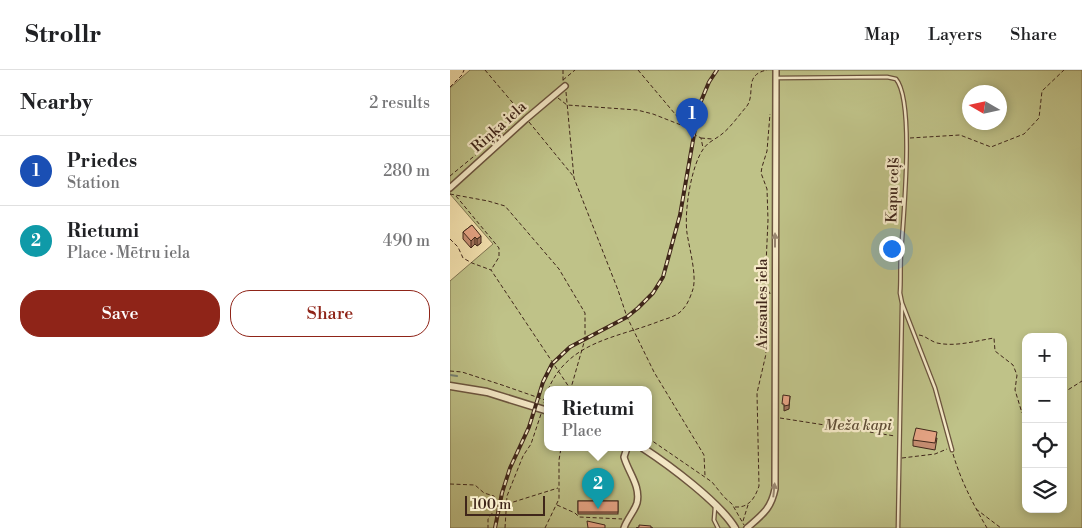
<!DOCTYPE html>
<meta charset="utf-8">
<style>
body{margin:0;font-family:"Libre Bodoni",serif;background:#f6f6f6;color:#202124}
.controls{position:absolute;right:15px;bottom:15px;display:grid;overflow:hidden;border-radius:10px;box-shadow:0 2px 8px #0003}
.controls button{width:45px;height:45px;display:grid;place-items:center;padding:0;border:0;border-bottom:1px solid #e0e0e0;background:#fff;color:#202124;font:25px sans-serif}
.compass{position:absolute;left:512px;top:15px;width:45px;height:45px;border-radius:50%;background:#fff;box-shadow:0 2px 8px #0003;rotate:279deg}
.scale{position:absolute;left:15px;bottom:12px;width:80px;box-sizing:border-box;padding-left:5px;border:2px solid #3f261a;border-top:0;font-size:14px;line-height:18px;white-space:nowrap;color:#3f261a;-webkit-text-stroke:4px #f7ecca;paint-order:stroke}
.you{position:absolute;left:441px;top:178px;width:18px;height:18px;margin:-12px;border:4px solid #fff;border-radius:50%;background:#1a73e8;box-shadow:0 0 0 8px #1a73e833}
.badge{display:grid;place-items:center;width:32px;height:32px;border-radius:50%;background:#8f2418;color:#fff;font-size:16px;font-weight:700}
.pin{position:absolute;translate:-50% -41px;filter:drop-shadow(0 1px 2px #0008)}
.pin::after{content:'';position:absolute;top:26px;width:18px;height:15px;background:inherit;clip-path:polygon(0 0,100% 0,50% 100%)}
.popup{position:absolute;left:94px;top:316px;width:108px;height:65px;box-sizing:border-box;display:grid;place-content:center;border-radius:10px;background:#fff;filter:drop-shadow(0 1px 4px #0005);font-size:16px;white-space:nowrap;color:#757577}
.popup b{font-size:19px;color:#202124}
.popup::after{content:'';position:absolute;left:50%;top:100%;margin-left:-10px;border:10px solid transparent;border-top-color:#fff}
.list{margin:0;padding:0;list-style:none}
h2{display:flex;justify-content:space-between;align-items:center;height:65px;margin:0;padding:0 20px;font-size:21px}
h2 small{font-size:16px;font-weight:400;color:#757577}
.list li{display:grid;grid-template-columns:32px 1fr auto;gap:15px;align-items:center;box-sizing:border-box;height:70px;padding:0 20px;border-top:1px solid #e0e0e0}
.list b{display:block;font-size:19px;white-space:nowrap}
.list p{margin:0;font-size:16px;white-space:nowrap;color:#757577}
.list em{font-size:16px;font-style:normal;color:#757577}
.actions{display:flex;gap:10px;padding:15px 20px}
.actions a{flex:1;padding:11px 0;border:1px solid #8f2418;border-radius:20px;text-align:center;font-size:18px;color:#8f2418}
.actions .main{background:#8f2418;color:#fff}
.icon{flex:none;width:28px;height:28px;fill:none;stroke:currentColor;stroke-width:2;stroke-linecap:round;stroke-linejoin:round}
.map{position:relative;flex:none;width:632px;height:458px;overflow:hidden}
header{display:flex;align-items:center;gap:30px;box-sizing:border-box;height:70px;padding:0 25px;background:#fff;border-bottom:1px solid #e0e0e0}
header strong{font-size:24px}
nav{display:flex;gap:28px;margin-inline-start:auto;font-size:18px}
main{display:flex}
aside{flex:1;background:#fff}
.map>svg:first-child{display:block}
.green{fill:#bfc288;stroke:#7f7451;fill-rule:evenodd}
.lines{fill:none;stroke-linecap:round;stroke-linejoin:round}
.stream{stroke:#768172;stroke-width:2}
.service-casing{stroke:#6c553f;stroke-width:5}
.minor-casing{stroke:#6c553f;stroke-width:8}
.tertiary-casing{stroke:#6c553f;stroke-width:9}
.path{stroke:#3f261a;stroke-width:1;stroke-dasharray:4 2.5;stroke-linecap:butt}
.service{stroke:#f7ecca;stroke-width:2.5}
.minor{stroke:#f7ecca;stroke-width:5}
.tertiary{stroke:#f7ecca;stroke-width:6}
.rail-casing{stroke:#3f261a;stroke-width:4}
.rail{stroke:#f7ecca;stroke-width:2;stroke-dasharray:5.5;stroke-linecap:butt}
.wall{fill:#c78e73;stroke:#3f261a}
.shaded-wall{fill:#a2745e;stroke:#3f261a}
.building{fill:#e7a586;stroke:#3f261a}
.oneway{fill:#9b8972}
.labels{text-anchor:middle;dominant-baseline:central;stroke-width:4.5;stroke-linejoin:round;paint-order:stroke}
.street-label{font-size:15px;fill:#3f261a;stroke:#f7ecca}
.park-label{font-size:15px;font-style:italic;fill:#5f4d36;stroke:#f7ecca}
</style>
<header>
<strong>Strollr</strong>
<nav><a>Map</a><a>Layers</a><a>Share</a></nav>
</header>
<main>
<aside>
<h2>Nearby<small>2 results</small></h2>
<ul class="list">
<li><span class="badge" style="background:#1a4fb4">1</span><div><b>Priedes</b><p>Station</p></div><em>280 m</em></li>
<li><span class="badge" style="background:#0f9aa8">2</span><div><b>Rietumi</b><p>Place · Mētru iela</p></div><em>490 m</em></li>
</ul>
<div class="actions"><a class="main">Save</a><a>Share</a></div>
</aside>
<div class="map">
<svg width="632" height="458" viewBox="0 0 632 458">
<rect width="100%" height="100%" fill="#f3e1ae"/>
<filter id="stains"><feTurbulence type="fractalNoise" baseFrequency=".004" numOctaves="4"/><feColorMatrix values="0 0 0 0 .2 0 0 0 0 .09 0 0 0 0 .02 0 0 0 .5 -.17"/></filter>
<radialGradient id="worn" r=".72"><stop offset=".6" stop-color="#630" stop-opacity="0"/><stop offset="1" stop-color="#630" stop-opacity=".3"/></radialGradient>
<path class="green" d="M 20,0 L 632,0 L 632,458 L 0,458 L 0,211 L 43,174 L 0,124 L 0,18 ZM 520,22 L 550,22 L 550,52 L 520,52 ZM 576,267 L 613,267 L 613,439 L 576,439 ZM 98,320 L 198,320 L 198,378 L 98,378 Z"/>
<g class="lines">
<polyline class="stream" points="0,305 7,306"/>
<defs>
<g id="service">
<path d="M 327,8 L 437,7 L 446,9 C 465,31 453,151 451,184 C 450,197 451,210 450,223 L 452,233 L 485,318 L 502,380"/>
<polyline points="265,437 264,450 268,458"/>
<polyline points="448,458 452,235"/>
</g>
<g id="minor">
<polyline points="0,118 76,49 115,16"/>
<path d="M 174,458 C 177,449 184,442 187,433 C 191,416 178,402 174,387 L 177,378"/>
<path d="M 297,458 C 312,445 321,439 325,419 L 326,0"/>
</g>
<g id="tertiary">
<polyline points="0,316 37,322 98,341"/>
<path d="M 193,378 C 219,395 269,432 285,458"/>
</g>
</defs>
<use href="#service" class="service-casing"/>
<use href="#minor" class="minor-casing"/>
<use href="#tertiary" class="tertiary-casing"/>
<g class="path">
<polyline points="35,0 73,45"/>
<polyline points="113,0 113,11"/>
<polyline points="188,0 236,57 243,64 251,68 253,78"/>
<polyline points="113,10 125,0"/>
<polyline points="0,17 12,5 14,0"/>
<polyline points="116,22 124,108 168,220 177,247 204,302 254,385 255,406"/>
<polyline points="108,28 117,35 187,40 203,44 236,57"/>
<polyline points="79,52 124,107"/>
<polyline points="251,68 262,69"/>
<polyline points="460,68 510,65 541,77 574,64 589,48 592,21 614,0"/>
<polyline points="0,106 57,59"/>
<polyline points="0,124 38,131 55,136 109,199 135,243 135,269 121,318"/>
<polyline points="6,126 49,178 49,187 41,200"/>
<polyline points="0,169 8,177 13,188 22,193 41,200 121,320"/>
<polyline points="315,217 319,220 320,224"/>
<path d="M 469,265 C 476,266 480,271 487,273 C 506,277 525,271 544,268 L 545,281 L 563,295 L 567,305 L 565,320 L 572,343 L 576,344"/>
<polyline points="0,301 12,302 52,315 98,331"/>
<path d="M 98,320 C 118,271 167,268 210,251 C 218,248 228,246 233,239 C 238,234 241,225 243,219 C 247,205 239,177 237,163 C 234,142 241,95 254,78 C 258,72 266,69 272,64 C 281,57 289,45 297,36 C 306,23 293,5 317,0"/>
<polyline points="613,323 632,311"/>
<polyline points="94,333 98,322"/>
<polyline points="330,348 445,366"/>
<polyline points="198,368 262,412 274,427 282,434 294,455"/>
<path d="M 503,384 C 511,411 523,434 537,458"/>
<polyline points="452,388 485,384 497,379"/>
<polyline points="0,414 25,415 34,423 44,426 43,442 38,449 38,458"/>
<polyline points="57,434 108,418"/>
<polyline points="107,435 125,443 129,447 172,449"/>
<path d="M 285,437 C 299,438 305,428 309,416 L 307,323 L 316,284 L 315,217 L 318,150 L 317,119 L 311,103 L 312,97 L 317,81 L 320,44"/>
<polyline points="526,439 551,458"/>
<polyline points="293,451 298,435"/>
<polyline points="55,458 57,426 73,386 81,374 91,344"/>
<polyline points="95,458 109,429 109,390 111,378"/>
</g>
<use href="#service" class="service"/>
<use href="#minor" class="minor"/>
<use href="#tertiary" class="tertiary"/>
<defs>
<polyline id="rail" points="45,458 52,423 60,398 79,357 93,312 102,294 120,277 177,247 188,238 203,223 213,207 230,145 249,36 259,12 267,0"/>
</defs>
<use href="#rail" class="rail-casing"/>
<use href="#rail" class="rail"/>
</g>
<g class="wall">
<polygon points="22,155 31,173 27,176 25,174 21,178 13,169 13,162"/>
<polygon points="487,368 485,380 463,376 463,370"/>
<rect x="128" y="431" width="40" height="13"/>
</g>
<g class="shaded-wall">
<polygon points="31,166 31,173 27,176 27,169"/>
<polygon points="25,167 25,174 21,178 21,171"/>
<polygon points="340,326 339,339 334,341 334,336"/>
</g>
<g class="building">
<polygon points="22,155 31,166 27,169 25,167 21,171 13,162"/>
<polygon points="333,325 340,326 339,335 334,336 334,334 332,334"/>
<polygon points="466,358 487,362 485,373 463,370"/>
<rect x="128" y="431" width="40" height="11"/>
<polygon points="137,451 155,455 155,458 138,458"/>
<polygon points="189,455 201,456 201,458 203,458 186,458 189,457"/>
</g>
<defs><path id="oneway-solid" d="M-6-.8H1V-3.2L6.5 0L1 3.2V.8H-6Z" transform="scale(1.25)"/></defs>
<g class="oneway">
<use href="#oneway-solid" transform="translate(325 170) rotate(-90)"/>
<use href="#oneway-solid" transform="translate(324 420) rotate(-84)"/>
</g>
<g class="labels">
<g class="street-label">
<text transform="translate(49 57) rotate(-42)">Riņķa iela</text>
<text transform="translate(443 120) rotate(-88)">Kapu ceļš</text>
<text transform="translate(312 234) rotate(-90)">Aizsaules iela</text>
</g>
<g class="park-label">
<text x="408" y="355">Meža kapi</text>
</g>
</g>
<rect width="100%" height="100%" filter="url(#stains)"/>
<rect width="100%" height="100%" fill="url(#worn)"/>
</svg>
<div class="controls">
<button>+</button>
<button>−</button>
<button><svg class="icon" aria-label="locate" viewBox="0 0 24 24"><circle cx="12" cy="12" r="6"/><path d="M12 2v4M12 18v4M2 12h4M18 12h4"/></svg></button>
<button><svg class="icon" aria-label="layers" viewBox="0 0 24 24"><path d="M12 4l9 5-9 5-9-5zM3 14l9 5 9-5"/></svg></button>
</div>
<svg class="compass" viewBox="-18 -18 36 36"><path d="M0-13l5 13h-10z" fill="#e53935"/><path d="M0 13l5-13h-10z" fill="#757577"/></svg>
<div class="scale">100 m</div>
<div class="you"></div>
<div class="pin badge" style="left:242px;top:69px;background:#1a4fb4">1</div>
<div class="pin badge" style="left:148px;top:439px;background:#0f9aa8">2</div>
<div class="popup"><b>Rietumi</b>Place</div>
</div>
</main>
